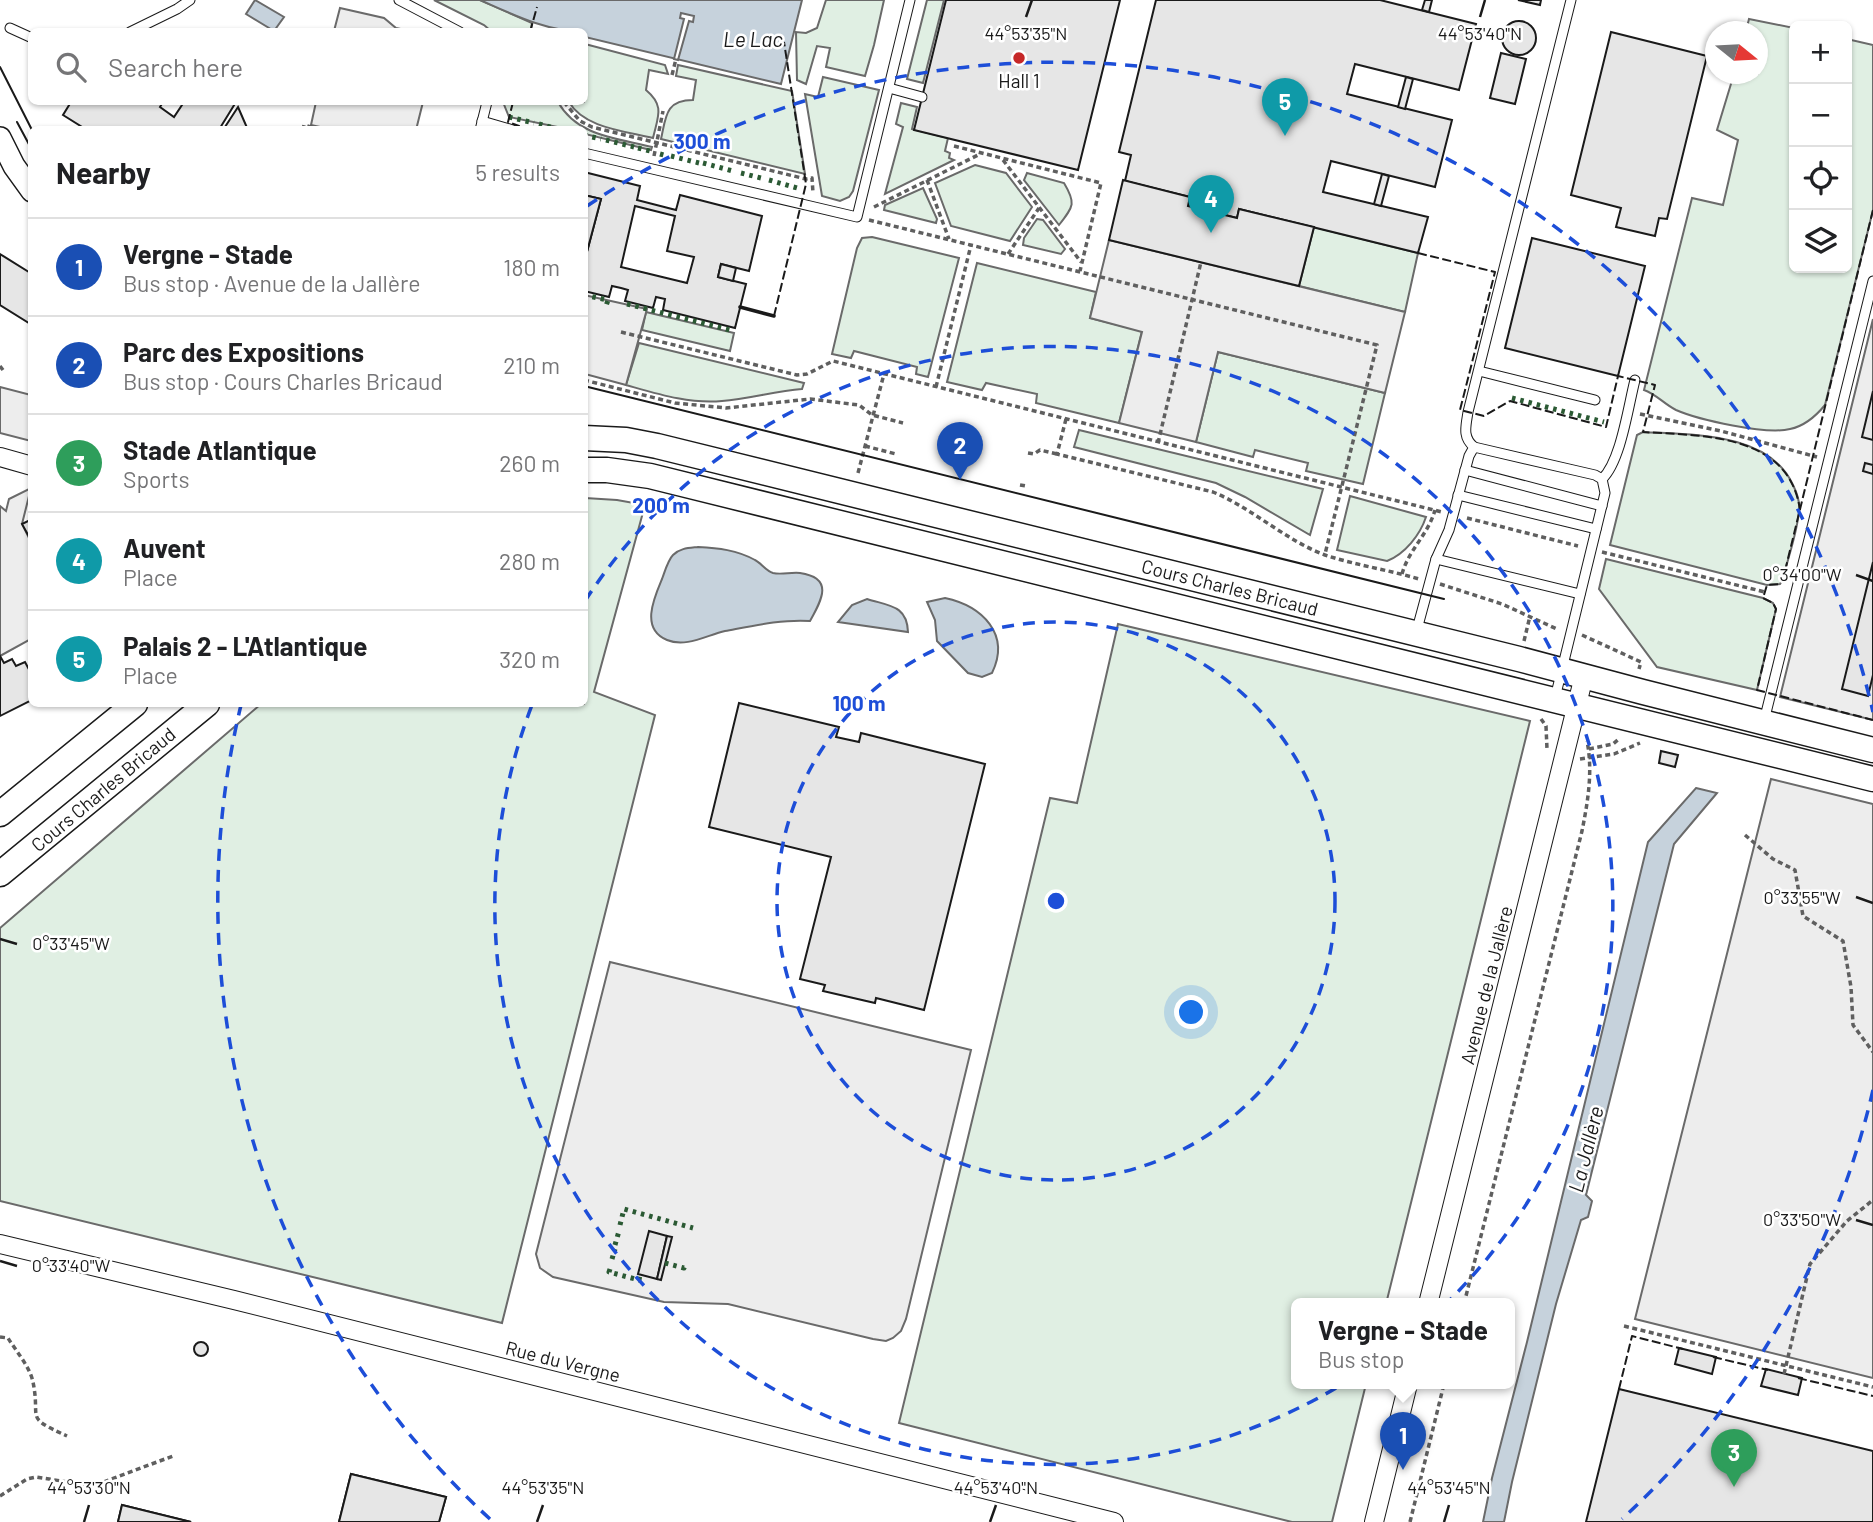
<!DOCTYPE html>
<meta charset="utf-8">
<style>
body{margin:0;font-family:Barlow,sans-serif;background:#f6f6f6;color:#202124}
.controls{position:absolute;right:21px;top:21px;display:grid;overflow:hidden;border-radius:10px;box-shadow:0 2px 5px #0004}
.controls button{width:63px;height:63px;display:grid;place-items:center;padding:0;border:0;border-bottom:2px solid #e0e0e0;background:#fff;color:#202124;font:35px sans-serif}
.compass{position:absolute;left:1705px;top:21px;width:63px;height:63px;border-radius:50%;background:#fff;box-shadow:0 2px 5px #0004;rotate:108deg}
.you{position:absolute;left:1192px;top:1013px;width:24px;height:24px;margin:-18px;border:5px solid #fff;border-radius:50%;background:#1a73e8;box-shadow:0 0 0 10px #1a73e833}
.badge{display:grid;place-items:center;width:46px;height:46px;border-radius:50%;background:#7c3aed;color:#fff;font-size:23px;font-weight:700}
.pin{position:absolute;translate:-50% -58px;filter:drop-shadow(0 2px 4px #0008)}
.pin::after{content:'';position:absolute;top:37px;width:24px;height:21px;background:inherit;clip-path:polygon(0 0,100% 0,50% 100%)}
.popup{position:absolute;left:1291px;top:1298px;width:224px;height:91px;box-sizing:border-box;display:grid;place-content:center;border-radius:10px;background:#fff;filter:drop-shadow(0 2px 5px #0005);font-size:23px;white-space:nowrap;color:#757577}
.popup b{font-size:26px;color:#202124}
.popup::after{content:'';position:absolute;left:50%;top:100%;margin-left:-14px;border:14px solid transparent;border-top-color:#fff}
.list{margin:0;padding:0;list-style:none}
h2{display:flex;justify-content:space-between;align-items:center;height:91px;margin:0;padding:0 28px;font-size:30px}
h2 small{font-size:23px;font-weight:400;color:#757577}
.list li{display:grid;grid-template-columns:46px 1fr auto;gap:21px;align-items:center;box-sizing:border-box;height:98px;padding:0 28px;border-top:2px solid #e0e0e0}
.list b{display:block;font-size:26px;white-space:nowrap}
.list p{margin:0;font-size:23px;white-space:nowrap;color:#757577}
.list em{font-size:23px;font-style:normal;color:#757577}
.icon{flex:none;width:38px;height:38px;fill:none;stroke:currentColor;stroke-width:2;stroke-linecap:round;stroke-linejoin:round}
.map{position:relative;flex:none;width:1873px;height:1522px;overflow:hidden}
.search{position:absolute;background:#fff;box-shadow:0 2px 5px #0004;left:28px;top:28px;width:560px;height:77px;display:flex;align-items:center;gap:18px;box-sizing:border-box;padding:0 24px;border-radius:10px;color:#757577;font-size:26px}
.panel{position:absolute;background:#fff;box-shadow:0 2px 5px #0004;left:28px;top:126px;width:560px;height:581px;border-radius:10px}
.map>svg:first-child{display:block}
.green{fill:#e0efe3;stroke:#6a6a6a;stroke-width:2}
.parking{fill:#ededed;stroke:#6a6a6a;stroke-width:2}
.water{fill:#c6d2dc;stroke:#6a6a6a;stroke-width:2}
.pier{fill:#fff;stroke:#6a6a6a;stroke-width:2}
.building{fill:#e6e6e6;stroke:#1a1a1a;stroke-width:2;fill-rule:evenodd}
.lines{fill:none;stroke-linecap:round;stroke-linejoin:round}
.service-casing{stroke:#1a1a1a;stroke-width:11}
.minor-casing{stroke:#1a1a1a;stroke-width:20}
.tertiary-casing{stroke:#1a1a1a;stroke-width:24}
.secondary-casing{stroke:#1a1a1a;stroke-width:27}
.path{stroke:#5f5f5f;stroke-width:3.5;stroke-dasharray:5 3.5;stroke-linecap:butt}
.service{stroke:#fff;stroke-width:9}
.minor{stroke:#fff;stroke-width:18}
.tertiary{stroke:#fff;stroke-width:21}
.secondary{stroke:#fff;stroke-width:24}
.tram{stroke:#1a1a1a;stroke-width:2}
.hedge{stroke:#2b5a34;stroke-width:5;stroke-dasharray:3.5 5;stroke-linecap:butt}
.fence{stroke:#1a1a1a;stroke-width:2;stroke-dasharray:9 3.5;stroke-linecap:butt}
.wall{stroke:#1a1a1a;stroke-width:3.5}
.ticks{fill:none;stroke:#1a1a1a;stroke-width:2.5}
.ring{fill:none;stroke:#1d4ed8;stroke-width:3.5;stroke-dasharray:12 9}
.poi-dot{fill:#c62828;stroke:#fff;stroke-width:2.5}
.labels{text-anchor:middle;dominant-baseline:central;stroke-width:5;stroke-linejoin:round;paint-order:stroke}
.poi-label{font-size:19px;fill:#1a1a1a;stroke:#fff}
.street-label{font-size:19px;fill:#1a1a1a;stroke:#fff}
.water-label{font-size:21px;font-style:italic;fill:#1a1a1a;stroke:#fff}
.ticks-label{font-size:18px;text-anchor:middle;fill:#1a1a1a;stroke:#fff;stroke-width:5;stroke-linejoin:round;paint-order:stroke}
.centre{fill:#1d4ed8;stroke:#fff;stroke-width:3.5}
.ring-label{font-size:21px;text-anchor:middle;font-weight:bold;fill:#1d4ed8;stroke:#fff;stroke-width:5;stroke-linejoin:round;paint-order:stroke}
</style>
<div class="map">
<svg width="1873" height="1522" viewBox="0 0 1873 1522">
<rect width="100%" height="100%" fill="#fff"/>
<g class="green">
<polygon points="434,0 480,0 532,23 531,30 534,31 491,31 484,25"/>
<polygon points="826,0 884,0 874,45 865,76 826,67 830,48 817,46 806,84 797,80 796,32 806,33 817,28"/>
<polygon points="927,0 944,0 923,83 907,79"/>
<path d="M 1749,19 L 1794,28 L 1794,268 L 1847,268 L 1847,39 L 1873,45 L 1873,210 L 1825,405 C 1816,416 1805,426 1790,429 C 1766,435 1699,420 1676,410 C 1664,404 1656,394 1644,390 L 1692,198 L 1723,205 L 1738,140 L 1717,130 L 1734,74 L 1758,74 L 1758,32 L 1746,31 Z"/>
<path d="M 585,44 L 665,65 L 668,74 L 649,70 L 646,90 C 665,106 658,116 653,138 C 625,131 584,128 569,102 L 584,102 Z"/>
<path d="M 678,65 L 792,91 L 805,174 L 661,139 C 666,117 665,100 693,100 L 696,80 L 676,76 Z"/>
<polygon points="823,77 879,90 853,191 849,197 840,201 822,196 805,94 818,97"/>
<path d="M 503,102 L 558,102 C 577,136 616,138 652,147 L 651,150 L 585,134 L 584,130 L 567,129 L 509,117 Z"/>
<polygon points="901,103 917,107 912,129 948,138 945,151 950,153 949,158 954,160 885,194 903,127 896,124"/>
<polygon points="975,165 1006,173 1032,207 1010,241 951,226 935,183"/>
<path d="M 1027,173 L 1064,183 C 1076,203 1074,206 1059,225 L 1024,180 Z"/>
<polygon points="923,188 937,219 936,223 884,210 885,205"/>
<polygon points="1037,219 1043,220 1065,249 1061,254 1023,245 1024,238"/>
<polygon points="1314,227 1418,253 1405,312 1299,286"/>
<polygon points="872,237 959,258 928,377 916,374 917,367 854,351 851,358 832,354 857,248 862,238"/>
<polygon points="977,263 1096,292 1090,318 1142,331 1119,423 1036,403 1037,394 986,383 982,390 947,382"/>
<polygon points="646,312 734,333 730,351 642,330"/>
<path d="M 639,343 L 804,383 L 802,389 C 775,391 749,399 722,401 C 689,404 658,394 626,385 Z"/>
<polygon points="1218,352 1385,393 1363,484 1306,471 1308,463 1255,450 1253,457 1196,442"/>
<polygon points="1079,430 1323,489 1310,535 1245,497 1216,483 1074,447"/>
<path d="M 1643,432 C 1692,435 1769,432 1793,485 C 1797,493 1800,503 1799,511 C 1797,534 1788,557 1783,579 L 1780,584 L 1767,585 L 1610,545 L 1637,435 Z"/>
<path d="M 1350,496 L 1426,517 C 1420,535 1405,554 1387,561 L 1337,550 Z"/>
<polygon points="585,498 617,500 645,505 594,692 655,715 502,1323 0,1201 0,928 261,704 584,704"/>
<polygon points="1606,559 1763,598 1773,603 1776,609 1757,690 1657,667 1599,589"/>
<polygon points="1118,624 1530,721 1386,1304 1296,1304 1296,1384 1366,1384 1332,1522 1292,1522 899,1423 1050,798 1077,803"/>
</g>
<g class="parking">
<polygon points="340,8 384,18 396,28 410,31 334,31"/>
<polygon points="316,102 423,102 416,130 329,129 311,125"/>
<polygon points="1109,240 1405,312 1385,393 1218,352 1196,442 1119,423 1142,332 1090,318"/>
<polygon points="584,295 647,309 626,385 585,374"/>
<polygon points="1873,319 1873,720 1780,697"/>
<polygon points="0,387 31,395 31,441 0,433"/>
<polygon points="31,488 22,524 31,542 31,639 0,656 0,506 6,511 9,499"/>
<polygon points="1771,779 1873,804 1873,1378 1635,1319"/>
<polygon points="610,962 971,1050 906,1319 901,1331 893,1338 886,1341 873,1339 728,1304 664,1302 553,1277 540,1268 536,1254"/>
</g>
<g class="water">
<polygon points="255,0 284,17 274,31 246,14"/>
<path d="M 480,0 L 802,0 L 781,84 L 585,37 L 584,32 C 546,31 514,15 480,0 Z"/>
<path d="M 698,547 C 718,548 737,550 755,560 C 761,563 766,571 773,573 C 781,575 791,572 800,573 C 835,578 821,601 810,621 C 783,619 752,626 725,631 C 707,635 686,648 667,640 C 640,629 654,598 662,579 C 665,571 668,560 673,555 C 680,548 689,548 698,547 Z"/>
<path d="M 945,598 C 982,606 1011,634 992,673 L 982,677 L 968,673 L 937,641 L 935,620 L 927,602 Z"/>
<path d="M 867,599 C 889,606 907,605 908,632 L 838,622 L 852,605 Z"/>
<polygon points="1696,788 1717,793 1674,844 1591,1175 1586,1195 1592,1201 1588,1217 1581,1220 1556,1304 1512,1482 1504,1522 1483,1522 1492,1478 1527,1342 1648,842"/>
</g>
<polygon class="pier" points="681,13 694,16 693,22 689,21 678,60 674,59 684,19 680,18"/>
<g class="building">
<polygon points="946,0 1120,0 1078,170 914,130"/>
<polygon points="1156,0 1380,0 1476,24 1459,90 1355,64 1347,94 1452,120 1435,187 1331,161 1323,192 1428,217 1418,253 1239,209 1237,218 1188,206 1190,197 1125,181 1131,155 1119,152"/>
<polygon points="1425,0 1432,0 1429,12 1422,10"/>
<polygon points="1518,0 1541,0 1540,5"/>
<circle cx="1519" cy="38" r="17"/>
<polygon points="1611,32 1707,56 1667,219 1659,218 1655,236 1616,227 1621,208 1571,195"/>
<polygon points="1501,53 1526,59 1515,104 1490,98"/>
<polygon points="1406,77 1413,79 1405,109 1398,107"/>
<polygon points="71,102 163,102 160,107 174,117 184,102 236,102 220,128 222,130 87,130 63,115"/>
<polygon points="238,107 248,130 223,130"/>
<path d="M 584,172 L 640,186 L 637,200 L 676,210 L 680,195 L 762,216 L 749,271 L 721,264 L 718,277 L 746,284 L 735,328 L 663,310 L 665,299 L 656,297 L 653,308 L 625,301 L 628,290 L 621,288 L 612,286 L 609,297 L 584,291 L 584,263 L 601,199 L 584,195 ZM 635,206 L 675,216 L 667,251 L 694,257 L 687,283 L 621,267 Z"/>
<polygon points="1382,174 1389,176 1381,206 1374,204"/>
<polygon points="1123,180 1190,197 1188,206 1237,218 1239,209 1314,227 1299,286 1109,240"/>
<polygon points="584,195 601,199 584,263"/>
<polygon points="1532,238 1645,266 1618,376 1505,348"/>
<polygon points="0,254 32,274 32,325 0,305"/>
<polygon points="721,264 736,268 733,281 718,277"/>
<polygon points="1873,391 1873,440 1862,437"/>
<polygon points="1865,463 1873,465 1873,474 1863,471"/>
<polygon points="32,519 32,542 22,524"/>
<polygon points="1873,562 1873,675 1868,696 1842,689"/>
<polygon points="0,656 4,663 12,659 16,666 25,662 32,675 32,700 0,716"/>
<polygon points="739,703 839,727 836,737 859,742 861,733 985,764 924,1010 876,998 875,1003 823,991 825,985 800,979 831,857 709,827"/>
<polygon points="1661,751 1678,755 1675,767 1659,763"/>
<polygon points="649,1231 667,1236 657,1279 638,1274"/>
<polygon points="667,1236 672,1237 661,1280 657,1279"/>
<circle cx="201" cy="1349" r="7"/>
<polygon points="1679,1348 1716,1357 1712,1374 1675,1364"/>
<polygon points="1766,1369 1802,1378 1798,1395 1761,1386"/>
<polygon points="1619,1389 1873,1451 1873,1522 1586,1522"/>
<polygon points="351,1474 446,1497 439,1522 339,1522"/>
<polygon points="351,1474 446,1497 439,1522 339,1522"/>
<polygon points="122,1505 191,1522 118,1522"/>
<polygon points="122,1505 191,1522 118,1522"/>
</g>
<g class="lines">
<defs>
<g id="service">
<polyline points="399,0 460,32"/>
<polyline points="10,28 32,38"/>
<polyline points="130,32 177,9 190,0"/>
<polyline points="889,88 922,97"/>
<polyline points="482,121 513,130"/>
<polyline points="480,130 487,102"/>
<polyline points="584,153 857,217 910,0"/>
<polyline points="1479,371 1595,400"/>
<path d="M 1474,447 C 1462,437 1466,426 1468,412 L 1571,0"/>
<polyline points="1465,470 1602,506"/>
<path d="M 1602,479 C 1621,461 1628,407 1635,380"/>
<polyline points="1458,495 1596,529"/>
<polyline points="1436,559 1580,594"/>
<polyline points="1416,633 1436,559 1449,530 1469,456 1474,447 1595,475 1602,479 1605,493 1555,698"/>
<polyline points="1764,721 1873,281"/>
</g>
<g id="minor">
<polyline points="0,457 32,466"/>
<polyline points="0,1244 234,1300 1114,1522"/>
<polyline points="1428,1304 1584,676"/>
<polyline points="1374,1522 1408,1384"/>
</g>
<polyline id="tertiary" points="0,138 14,166 32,191"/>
<g id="secondary">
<polyline points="584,438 626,440 657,446 1519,659 1643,692 1873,750"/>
<polyline points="584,470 607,470 650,476 1873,779"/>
<polyline points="0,814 135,704"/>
<polyline points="0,874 207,704"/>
</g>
</defs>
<use href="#service" class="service-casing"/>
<use href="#minor" class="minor-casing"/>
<use href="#tertiary" class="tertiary-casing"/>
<use href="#secondary" class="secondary-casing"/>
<g class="path">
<polyline points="672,75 676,59"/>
<polyline points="564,102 580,121 592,127 806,179 812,178 813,193"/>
<polyline points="303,130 304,125 320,130"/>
<polyline points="954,146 1101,183 1080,271"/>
<polyline points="654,156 663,111"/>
<polyline points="1003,160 1081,262"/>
<polyline points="927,180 949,239"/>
<polyline points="874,207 980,154"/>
<polyline points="869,220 1377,345 1325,554"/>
<polyline points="1008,254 1039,208"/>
<polyline points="621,332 797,375 807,374 833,361 1442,512"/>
<polyline points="0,366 3,370"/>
<polyline points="584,380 675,403 726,408 810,399 859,405 872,415 903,423"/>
<polyline points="936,387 971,245"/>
<polyline points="1640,414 1721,431 1817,457"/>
<path d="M 1066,419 L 1057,454 L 1213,492 C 1252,508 1285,540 1325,555 C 1355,565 1389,570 1419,579"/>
<polyline points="1158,443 1201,262"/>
<polyline points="865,446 896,454"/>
<polyline points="1028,453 1034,454 1040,450 1057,454"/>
<polyline points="858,473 884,374"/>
<polyline points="1020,485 1026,486"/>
<polyline points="1467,518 1578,546"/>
<polyline points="1602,552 1765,592"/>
<path d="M 1402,574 C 1409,549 1428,535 1435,510"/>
<polyline points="1440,584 1502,604 1557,629"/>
<polyline points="1582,635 1641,662 1639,669"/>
<polyline points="1524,641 1530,616"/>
<polyline points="1541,719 1546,726 1547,749"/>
<polyline points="1589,749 1613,744 1620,738"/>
<polyline points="1580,759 1614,754 1640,743"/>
<polyline points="1745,835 1773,859 1795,870 1803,916 1843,941 1851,987 1853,1025 1873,1052"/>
<path d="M 1464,1304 L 1582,831 C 1588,801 1593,771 1587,741"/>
<polyline points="1624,1326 1873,1387"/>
<path d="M 0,1337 L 8,1338 C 16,1351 30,1367 33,1382 C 41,1421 23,1416 67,1436"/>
<polyline points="1784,1374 1810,1264 1847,1221 1873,1200"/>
<polyline points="0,1496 27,1479 36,1477 93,1486 173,1456"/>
<polyline points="1410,1522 1444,1384"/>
</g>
<use href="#service" class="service"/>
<use href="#minor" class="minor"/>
<use href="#tertiary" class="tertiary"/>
<use href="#secondary" class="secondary"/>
<g class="tram">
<polyline points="0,67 32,130"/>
<polyline points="17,122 32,150"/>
<polyline points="584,386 1444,599"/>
</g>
<g class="hedge">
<polyline points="509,117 534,123"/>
<polyline points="539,124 561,130"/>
<polyline points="584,135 601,139"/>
<polyline points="606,140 634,147"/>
<polyline points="638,148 650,151"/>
<polyline points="660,154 667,156"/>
<polyline points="671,156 699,163"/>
<polyline points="703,163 733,171"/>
<polyline points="741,173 761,178"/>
<polyline points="769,180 797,188"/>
<polyline points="584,295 608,300 606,306"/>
<polyline points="627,304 734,331"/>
<polyline points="1512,398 1604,422"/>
<polyline points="620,1225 624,1209 693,1228"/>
<polyline points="615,1245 619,1231"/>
<polyline points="612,1259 615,1249"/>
<polyline points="665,1263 684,1268 686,1263"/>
<polyline points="610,1269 609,1272 639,1280 640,1275"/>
</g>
<g class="fence">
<polyline points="530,32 537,7"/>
<polyline points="513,102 508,122 519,126 518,130"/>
<polyline points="1873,210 1783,579 1780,584 1767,585 1763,598 1773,603 1776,609 1757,690 1873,720"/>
<path d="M 1418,253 L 1495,272 L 1460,410 L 1484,416 L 1510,401 L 1606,427 L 1618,376 L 1655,385 L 1643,432 C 1703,436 1789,433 1800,510"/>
<polyline points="774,316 806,184 784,42"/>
<polyline points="1713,1357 1768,1370"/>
<polyline points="1798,1378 1873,1396"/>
<polyline points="1619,1389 1632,1336 1683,1349"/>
</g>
<polyline class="wall" points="740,307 774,316"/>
</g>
<path class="ticks" d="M 1026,17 L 1032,0M 1480,17 L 1485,0M 1856,575 L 1873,581M 1856,897 L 1873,903M 0,939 L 17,944M 1856,1220 L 1873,1225M 0,1261 L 17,1266M 84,1522 L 89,1505M 537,1522 L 543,1505M 990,1522 L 996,1505M 1444,1522 L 1449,1505"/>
<g class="ring">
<circle cx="1056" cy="901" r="279"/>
<path d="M585 601A559 559 0 1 1 532 705"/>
<path d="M1873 1090A838 838 0 0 1 1622 1519M490 1519A838 838 0 0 1 241 705M587 206A838 838 0 0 1 1873 712"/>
</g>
<circle class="poi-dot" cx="1019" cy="58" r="7"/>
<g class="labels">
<g class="poi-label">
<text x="1019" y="80">Hall 1</text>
</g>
<g class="street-label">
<text transform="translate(1230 587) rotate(14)">Cours Charles Bricaud</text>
<text transform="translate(103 789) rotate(-40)">Cours Charles Bricaud</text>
<text transform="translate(1486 985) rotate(-76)">Avenue de la Jallère</text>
<text transform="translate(563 1361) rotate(14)">Rue du Vergne</text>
</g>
<g class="water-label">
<text x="753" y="38">Le Lac</text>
<text transform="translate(1585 1149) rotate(-76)">La Jallère</text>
</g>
</g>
<g class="ticks-label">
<text x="1026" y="40">44°53'35"N</text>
<text x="1480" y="40">44°53'40"N</text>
<text x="1802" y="581">0°34'00"W</text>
<text x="1802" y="904">0°33'55"W</text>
<text x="71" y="950">0°33'45"W</text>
<text x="1802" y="1226">0°33'50"W</text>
<text x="71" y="1272">0°33'40"W</text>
<text x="89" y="1494">44°53'30"N</text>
<text x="543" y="1494">44°53'35"N</text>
<text x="996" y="1494">44°53'40"N</text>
<text x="1449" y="1494">44°53'45"N</text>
</g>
<circle cx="1056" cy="901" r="10" class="centre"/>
<g class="ring-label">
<text x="702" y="149">300 m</text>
<text x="661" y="513">200 m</text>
<text x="859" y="711">100 m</text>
</g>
</svg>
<div class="controls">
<button>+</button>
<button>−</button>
<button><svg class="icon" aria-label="locate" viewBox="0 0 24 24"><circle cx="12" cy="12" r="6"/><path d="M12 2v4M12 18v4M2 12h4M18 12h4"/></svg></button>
<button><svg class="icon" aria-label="layers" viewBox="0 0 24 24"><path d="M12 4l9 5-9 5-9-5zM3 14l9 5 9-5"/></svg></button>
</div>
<svg class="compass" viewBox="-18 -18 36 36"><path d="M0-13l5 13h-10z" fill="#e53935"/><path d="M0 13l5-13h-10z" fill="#757577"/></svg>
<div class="you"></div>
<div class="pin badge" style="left:1403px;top:1470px;background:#1a4fb4">1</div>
<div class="popup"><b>Vergne - Stade</b>Bus stop</div>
<div class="pin badge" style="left:960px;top:480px;background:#1a4fb4">2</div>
<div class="pin badge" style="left:1734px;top:1487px;background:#2e9e5b">3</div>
<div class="pin badge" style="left:1211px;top:233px;background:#0f9aa8">4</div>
<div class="pin badge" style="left:1285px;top:136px;background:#0f9aa8">5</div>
<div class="search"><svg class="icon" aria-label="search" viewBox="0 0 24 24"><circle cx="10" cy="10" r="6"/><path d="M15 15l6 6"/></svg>Search here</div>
<section class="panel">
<h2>Nearby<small>5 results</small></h2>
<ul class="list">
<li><span class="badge" style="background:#1a4fb4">1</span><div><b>Vergne - Stade</b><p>Bus stop · Avenue de la Jallère</p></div><em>180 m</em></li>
<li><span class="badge" style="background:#1a4fb4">2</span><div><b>Parc des Expositions</b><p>Bus stop · Cours Charles Bricaud</p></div><em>210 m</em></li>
<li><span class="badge" style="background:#2e9e5b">3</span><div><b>Stade Atlantique</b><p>Sports</p></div><em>260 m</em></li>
<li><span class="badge" style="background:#0f9aa8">4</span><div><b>Auvent</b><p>Place</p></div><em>280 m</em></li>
<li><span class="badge" style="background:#0f9aa8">5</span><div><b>Palais 2 - L'Atlantique</b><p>Place</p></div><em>320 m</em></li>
</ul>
</section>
</div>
